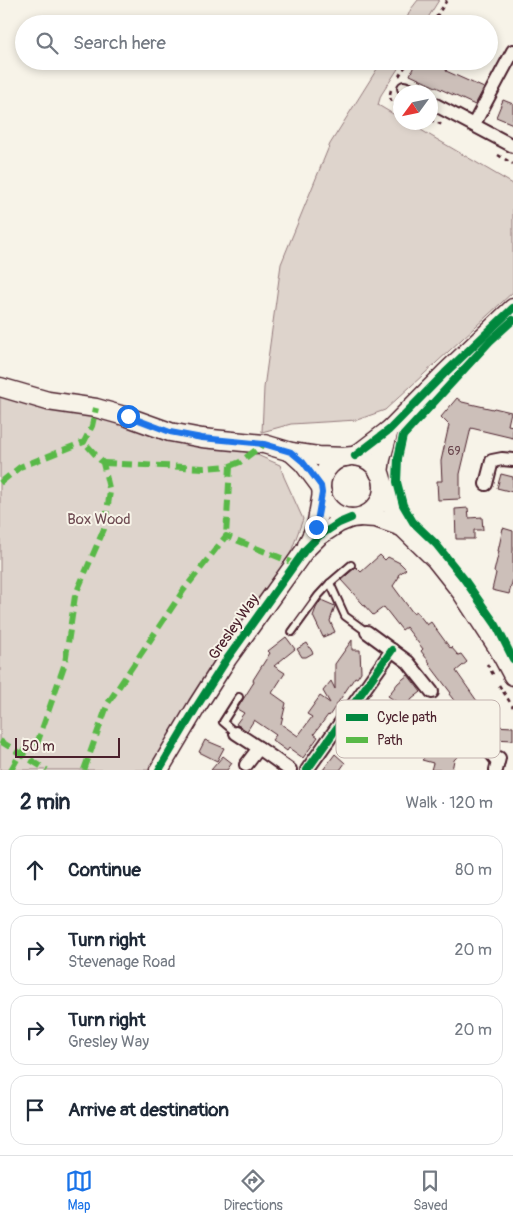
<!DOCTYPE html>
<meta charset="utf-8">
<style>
body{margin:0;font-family:Pangolin,sans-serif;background:#f6f6f7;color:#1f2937}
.compass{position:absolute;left:393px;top:85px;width:45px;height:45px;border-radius:50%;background:#fff;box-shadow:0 2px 8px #0003;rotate:237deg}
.scale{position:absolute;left:15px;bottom:12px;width:105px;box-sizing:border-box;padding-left:5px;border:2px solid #4a1f2b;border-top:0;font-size:14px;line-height:18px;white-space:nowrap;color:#4a1f2b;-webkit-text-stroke:4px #f7f3e8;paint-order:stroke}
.stop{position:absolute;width:15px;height:15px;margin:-11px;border:4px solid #1a73e8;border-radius:50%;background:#fff}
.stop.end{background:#1a73e8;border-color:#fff;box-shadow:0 1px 5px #0008}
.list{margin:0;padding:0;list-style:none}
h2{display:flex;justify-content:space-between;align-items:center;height:65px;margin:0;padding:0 20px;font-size:21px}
h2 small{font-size:16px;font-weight:400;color:#747a83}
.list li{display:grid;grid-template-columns:32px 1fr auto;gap:15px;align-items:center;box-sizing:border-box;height:70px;margin:0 10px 10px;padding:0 10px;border:1px solid #e0e1e3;border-radius:15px}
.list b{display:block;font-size:19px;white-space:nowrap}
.list p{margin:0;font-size:16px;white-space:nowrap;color:#747a83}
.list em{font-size:16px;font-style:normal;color:#747a83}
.icon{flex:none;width:28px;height:28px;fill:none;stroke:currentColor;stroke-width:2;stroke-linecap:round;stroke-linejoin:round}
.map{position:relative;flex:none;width:513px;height:770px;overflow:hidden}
.search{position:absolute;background:#fff;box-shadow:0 2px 8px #0003;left:15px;right:15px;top:15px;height:55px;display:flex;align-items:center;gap:12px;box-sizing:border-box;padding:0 18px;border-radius:28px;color:#747a83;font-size:19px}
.sheet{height:385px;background:#fff}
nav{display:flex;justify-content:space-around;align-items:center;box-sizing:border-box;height:70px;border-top:1px solid #e0e1e3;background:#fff;font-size:14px;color:#747a83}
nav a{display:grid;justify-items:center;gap:2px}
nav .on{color:#1a73e8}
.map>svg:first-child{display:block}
.green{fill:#ded4cc;stroke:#947a7c}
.building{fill:#ccbfb9;stroke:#4a1f2b}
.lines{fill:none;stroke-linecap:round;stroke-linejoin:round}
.lane-casing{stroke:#4a1f2b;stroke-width:10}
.street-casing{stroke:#4a1f2b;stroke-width:16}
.secondary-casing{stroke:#4a1f2b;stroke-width:21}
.path{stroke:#4a1f2b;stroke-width:2.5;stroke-dasharray:4 4;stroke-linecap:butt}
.lane{stroke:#f7f3e8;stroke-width:6}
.street{stroke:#f7f3e8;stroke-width:12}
.secondary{stroke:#f7f3e8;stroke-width:18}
.quiet{stroke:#58b947;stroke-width:6;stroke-dasharray:12 6;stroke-linecap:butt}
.cycleway-casing{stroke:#f7f3e8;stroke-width:11}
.cycleway{stroke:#00873e;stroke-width:8}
.route{stroke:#1a73e8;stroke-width:6}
.labels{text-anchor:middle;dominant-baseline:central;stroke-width:4;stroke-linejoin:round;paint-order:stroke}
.number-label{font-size:12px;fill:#6a474e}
.park-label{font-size:15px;fill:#6f4c53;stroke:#f7f3e8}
.street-label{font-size:15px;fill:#4a1f2b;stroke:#f7f3e8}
.key{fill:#f7f3e8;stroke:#c3b3af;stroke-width:1}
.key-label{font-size:14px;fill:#4a1f2b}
</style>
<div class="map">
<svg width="513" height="770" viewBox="0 0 513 770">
<rect width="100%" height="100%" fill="#f7f3e8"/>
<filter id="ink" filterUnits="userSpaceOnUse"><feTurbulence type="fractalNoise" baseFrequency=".02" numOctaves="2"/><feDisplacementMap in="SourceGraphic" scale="10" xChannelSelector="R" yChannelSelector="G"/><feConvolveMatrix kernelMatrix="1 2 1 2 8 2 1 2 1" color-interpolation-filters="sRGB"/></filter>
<g filter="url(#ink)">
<g class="green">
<polygon points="418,0 439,0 424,24 404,24 411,9"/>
<polygon points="382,61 403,61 381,95 378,105 400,118 400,122 409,123 513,184 513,292 385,410 357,420 291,424 262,432 264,388 281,264 330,144"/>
<polygon points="0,394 57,411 93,411 248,451 280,465 284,477 303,519 291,552 152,770 0,770"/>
</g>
<g class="building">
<polygon points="416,61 433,61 447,68 446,71 484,88 475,105 410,75"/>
<polygon points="503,100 513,104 513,124 496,117"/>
<polygon points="457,398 462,402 493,409 494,408 511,412 508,425 513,426 513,438 471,428 460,474 460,499 438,500 437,481 442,481 441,461 449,425 441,417"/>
<polygon points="501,474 513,477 513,492 497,488"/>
<polygon points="468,508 469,518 482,517 483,530 474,530 474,539 456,539 455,509"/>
<polygon points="503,528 513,531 513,579 509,594 492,590 496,573 494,572 499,551 498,551"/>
<polygon points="380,555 385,560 388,557 400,563 406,569 398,575 399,577 393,586 413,613 416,611 427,625 431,622 450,648 451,647 458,655 461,654 467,662 456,671 477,701 463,712 449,694 451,693 429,664 430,663 421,651 423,649 406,627 402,630 384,607 373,615 341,580 356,567 361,572"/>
<polygon points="321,600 335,606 330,621 335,632 323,637 313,616 316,608"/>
<polygon points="286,637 295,649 274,666 285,673 272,693 286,703 281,724 298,736 312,717 307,714 320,696 330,703 323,691 331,681 335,689 335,664 352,640 352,650 360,650 361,672 357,678 355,677 329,716 328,715 314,734 318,737 303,758 289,748 287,751 272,740 276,735 254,720 247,731 236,724 244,713 237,709 254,682 253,680 270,653 268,651"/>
<polygon points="307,643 313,653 306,657 302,657 297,649"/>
<polygon points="408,675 421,692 412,699 406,708 388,696 398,683"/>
<polygon points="462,714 497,716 454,760 452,770 431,770 433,763 422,760 443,739 446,741 460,727 454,720"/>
<polygon points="493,726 513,727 513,740 493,739"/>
<polygon points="205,740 224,748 217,761 199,752"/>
<polygon points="335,754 345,763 340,770 323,770"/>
<polygon points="223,756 232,763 227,770 211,770"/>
</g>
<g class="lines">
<defs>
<g id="lane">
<polyline points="330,583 345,616 367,632"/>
<polyline points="292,632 318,596 330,583 351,565"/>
<polyline points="236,733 223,722 239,697"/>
<polyline points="479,743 497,765"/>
</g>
<g id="street">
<polyline points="404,88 414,92"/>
<polyline points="430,102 513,146"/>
<polyline points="474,124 513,51"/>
<polyline points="486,484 492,461 502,459 513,460"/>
<polyline points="367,632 408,662 432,692"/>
<polyline points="236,733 259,748 290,770"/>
<polyline points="246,765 259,748"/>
<polyline points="307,770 392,650"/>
<polyline points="496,770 499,758"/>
</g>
<g id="secondary">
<polyline points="0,387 48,401 96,408 128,417 170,432 202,438 264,444 291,452 318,456 346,457"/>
<polyline points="291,452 303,463 321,487"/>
<polyline points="355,456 389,430 445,373 513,308"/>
<circle cx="352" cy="487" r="31"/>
<polyline points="379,473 381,459 389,430"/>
<polyline points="383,483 390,503 402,527 435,559 462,593 498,648 513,676"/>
<polyline points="360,517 376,518 402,527"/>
<polyline points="307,545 316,527 322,493"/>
<polyline points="159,770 197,706 227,659 305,550 319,536 339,523 351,518"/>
</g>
</defs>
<use href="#lane" class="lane-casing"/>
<use href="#street" class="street-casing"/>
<use href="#secondary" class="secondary-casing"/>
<g class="path">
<polyline points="432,24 447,0"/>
<polyline points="399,76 409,61"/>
<path d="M 391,90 C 388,99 392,104 400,108"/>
<polyline points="430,120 443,125"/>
<polyline points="498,155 513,164"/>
<polyline points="487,664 494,676"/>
<polyline points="499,685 513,707"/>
</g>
<use href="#lane" class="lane"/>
<use href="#street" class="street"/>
<use href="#secondary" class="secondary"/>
<g class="quiet">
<polyline points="103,463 204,468 230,466 226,536"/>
<polyline points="230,466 240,462 264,444"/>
<polyline points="0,483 20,467 84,442 92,426 96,408"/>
<polyline points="0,741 47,770"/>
<polyline points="11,770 20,754 38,741 65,663 75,596 104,529 110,492 103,463 84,442"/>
<polyline points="84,770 108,703 183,591 226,536 296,564"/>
</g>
<defs>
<g id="cycleway">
<polyline points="513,320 490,341 403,436 398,458 397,482 403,505 413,522 436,544 464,579 496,625 513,659"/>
<polyline points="355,456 389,430 445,373 513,308"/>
<polyline points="159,770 197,706 227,659 305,550 319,536 339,523 351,518"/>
<polyline points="307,770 392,650"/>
</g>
</defs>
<use href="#cycleway" class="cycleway-casing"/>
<use href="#cycleway" class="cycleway"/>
</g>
</g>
<g class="lines" filter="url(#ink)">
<polyline class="route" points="128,416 170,432 202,438 264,444 291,452 303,462 321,486 322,493 316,527"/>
</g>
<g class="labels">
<g class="number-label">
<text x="454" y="451">69</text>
</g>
<g class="park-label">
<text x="99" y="519">Box Wood</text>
</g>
<g class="street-label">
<text transform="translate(234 627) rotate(-55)">Gresley Way</text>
</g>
</g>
<rect x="336" y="700" width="164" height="58" rx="8" class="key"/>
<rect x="346" y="714" width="22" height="7" fill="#00873e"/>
<rect x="346" y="737" width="22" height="6" fill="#58b947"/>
<g class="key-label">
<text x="377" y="722">Cycle path</text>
<text x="377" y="745">Path</text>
</g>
</svg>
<svg class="compass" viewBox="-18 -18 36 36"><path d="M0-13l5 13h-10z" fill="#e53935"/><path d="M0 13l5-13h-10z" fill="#747a83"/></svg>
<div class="scale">50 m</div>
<div class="stop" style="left:128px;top:416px"></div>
<div class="stop end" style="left:316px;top:527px"></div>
<div class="search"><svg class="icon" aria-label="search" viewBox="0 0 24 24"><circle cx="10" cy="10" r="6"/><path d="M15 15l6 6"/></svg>Search here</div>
</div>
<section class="sheet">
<h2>2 min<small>Walk · 120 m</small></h2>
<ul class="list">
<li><svg class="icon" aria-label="ahead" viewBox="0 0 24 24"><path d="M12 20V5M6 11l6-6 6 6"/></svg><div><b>Continue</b></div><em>80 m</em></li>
<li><svg class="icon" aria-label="right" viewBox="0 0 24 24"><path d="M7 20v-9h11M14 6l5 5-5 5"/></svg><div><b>Turn right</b><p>Stevenage Road</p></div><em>20 m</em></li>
<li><svg class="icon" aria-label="right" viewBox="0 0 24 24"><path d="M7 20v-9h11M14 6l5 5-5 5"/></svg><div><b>Turn right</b><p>Gresley Way</p></div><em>20 m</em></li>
<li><svg class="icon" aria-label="arrive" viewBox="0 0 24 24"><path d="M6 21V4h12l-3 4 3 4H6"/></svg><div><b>Arrive at destination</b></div></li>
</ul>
</section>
<nav>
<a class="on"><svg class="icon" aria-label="map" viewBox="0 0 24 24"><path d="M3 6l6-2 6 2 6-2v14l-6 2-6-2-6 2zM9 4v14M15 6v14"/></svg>Map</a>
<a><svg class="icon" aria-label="directions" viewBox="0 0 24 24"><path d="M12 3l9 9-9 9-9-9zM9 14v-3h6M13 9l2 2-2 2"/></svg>Directions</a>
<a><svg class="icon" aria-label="saved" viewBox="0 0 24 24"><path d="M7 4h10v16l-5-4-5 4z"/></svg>Saved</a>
</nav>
